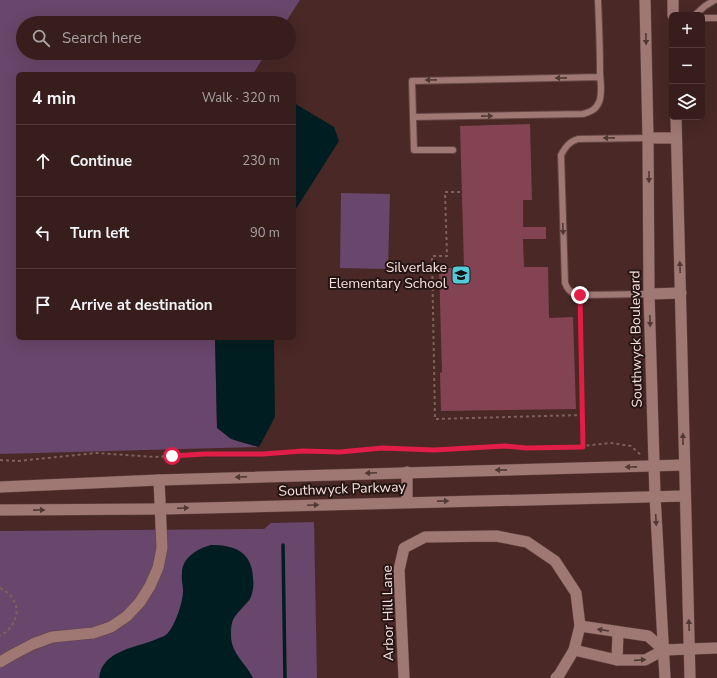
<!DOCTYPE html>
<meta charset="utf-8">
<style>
body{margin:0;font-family:"Nunito Sans",sans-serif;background:#3e2725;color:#f1f3f6}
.controls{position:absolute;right:12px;top:12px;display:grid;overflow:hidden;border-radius:6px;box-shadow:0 4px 16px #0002}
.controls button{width:36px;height:36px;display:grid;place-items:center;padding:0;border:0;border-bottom:1px solid #513c3b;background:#371e1c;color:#f1f3f6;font:20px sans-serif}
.stop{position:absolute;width:12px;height:12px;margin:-9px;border:3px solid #e11d48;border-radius:50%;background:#fff}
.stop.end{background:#e11d48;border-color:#fff;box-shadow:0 1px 4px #0008}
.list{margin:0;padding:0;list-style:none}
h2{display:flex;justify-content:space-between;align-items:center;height:52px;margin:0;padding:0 16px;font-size:17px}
h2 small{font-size:13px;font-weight:400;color:#aaa2a3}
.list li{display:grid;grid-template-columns:26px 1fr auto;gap:12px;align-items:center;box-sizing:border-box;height:72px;padding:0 16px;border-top:1px solid #513c3b}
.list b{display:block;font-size:15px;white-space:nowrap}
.list em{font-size:13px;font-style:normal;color:#aaa2a3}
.icon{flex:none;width:22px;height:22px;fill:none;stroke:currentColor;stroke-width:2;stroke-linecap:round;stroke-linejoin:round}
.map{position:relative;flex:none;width:717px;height:678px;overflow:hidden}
.search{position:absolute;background:#371e1c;box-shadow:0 4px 16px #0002;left:16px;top:16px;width:280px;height:44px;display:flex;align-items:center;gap:10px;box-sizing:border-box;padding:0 14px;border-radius:22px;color:#aaa2a3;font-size:15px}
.panel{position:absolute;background:#371e1c;box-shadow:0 4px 16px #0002;left:16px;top:72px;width:280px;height:268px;border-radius:6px}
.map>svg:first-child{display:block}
.green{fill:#69466b}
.water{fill:#001e21}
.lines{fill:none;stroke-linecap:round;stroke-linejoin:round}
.stream{stroke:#001e21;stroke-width:3.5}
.building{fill:#834353}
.service-casing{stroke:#634644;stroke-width:8}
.minor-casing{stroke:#634644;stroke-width:12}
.tertiary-casing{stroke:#634644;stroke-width:12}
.path{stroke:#7e605d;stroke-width:2;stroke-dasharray:3 3;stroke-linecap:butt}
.service{stroke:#9f7773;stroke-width:6}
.minor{stroke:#9f7773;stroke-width:11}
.tertiary{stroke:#9f7773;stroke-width:11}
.oneway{fill:#503835}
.route{stroke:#e11d48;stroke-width:5}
.labels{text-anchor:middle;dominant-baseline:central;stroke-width:4;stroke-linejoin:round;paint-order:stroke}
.poi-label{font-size:14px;fill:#f8e1de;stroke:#251614;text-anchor:end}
.street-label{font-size:14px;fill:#f8e1de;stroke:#251614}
</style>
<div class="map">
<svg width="717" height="678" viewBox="0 0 717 678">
<rect width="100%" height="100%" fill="#492825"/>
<g class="green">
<polygon points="0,0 300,0 285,23 23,23 23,53 266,53 253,74 18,74 18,338 215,338 217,428 237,441 259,447 0,454"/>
<polygon points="341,193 390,194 388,269 340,268"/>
<polygon points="314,522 317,678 0,678 0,531 264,529 271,523"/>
</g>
<g class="water">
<polygon points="294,103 334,127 339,141 294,212"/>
<polygon points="215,338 274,338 275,417 259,447 231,439 217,428"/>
<path d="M 211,545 C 235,545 252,552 253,578 C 254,584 253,593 250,599 C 245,606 237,612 233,620 C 231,624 231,631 231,635 C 231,654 246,663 253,678 L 99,678 C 102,649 138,648 159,638 C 162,637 165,636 167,634 C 175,626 183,602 183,591 C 183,585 181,579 182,573 C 182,557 199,548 211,545 Z"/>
</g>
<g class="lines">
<polyline class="stream" points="283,545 285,678"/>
</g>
<polygon class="building" points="530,124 532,200 523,200 523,227 546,227 546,239 523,239 524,267 548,267 549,318 573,317 576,409 441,411 440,373 442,372 439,268 464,268 460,126"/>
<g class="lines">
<defs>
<g id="service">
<path d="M 598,0 C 599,24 600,47 600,71 C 600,81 603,93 599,102 C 596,110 590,112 583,114 L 413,117 L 412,81 L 600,77"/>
<polyline points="695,15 705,6 715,0"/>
<polyline points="702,18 717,18"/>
<polyline points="413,117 414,150 453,150"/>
<path d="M 648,138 L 578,139 C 569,142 566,146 561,155 L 565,283 C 569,293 573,294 583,295 L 649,294"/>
</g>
<g id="minor">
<polyline points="690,649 717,648"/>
<polyline points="574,650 617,660 645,660 664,650 648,636 580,626"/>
<polyline points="617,660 618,632"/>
<polyline points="0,662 12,655 33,644 52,637 93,633 111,627 127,616 140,602 150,586 158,568 162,548 159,480"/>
<polyline points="404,678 399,570 404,548 425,537 496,536 527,542 555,561 576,593 580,626 574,650 559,675 556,678"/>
</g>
<g id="tertiary">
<polyline points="645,0 648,138 649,294 655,496 665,678"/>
<polyline points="673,0 673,15"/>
<polyline points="676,117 690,678"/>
<polyline points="648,138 676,138"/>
<polyline points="649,294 681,293"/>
<polyline points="407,472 407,502"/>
<polyline points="0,487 159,480 684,465"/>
<polyline points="0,510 161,509 685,496"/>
<polyline points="664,650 690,649"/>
</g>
</defs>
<use href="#service" class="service-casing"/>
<use href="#minor" class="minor-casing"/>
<use href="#tertiary" class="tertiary-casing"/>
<g class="path">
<polyline points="460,192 445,192 447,256 432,256 435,419 582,415"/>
<polyline points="581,304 583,447"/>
<polyline points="0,460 18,461 96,453 155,457 172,456 225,453 263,454 303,451 340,452 382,448 433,450 505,446 526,448 563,448 611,443 631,446 641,455"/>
<path d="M 0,588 C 23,599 21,624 0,636"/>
</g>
<use href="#service" class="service"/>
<use href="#minor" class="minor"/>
<use href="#tertiary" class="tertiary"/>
</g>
<defs><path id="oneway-solid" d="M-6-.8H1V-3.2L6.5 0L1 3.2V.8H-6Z"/></defs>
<g class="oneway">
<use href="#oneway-solid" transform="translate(646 39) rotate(89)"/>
<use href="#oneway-solid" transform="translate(561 78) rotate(179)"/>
<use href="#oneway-solid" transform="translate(431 80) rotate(179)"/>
<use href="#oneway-solid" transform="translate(487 116) rotate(-1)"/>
<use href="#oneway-solid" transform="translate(609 138) rotate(179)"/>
<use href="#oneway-solid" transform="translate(649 177) rotate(90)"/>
<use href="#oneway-solid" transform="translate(563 229) rotate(88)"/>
<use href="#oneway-solid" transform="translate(680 267) rotate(-92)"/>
<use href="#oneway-solid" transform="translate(650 321) rotate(88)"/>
<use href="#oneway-solid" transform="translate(683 439) rotate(-91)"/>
<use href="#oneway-solid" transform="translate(631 467) rotate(179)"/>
<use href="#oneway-solid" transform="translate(501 470) rotate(179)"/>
<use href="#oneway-solid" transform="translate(371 473) rotate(178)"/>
<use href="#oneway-solid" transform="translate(241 477) rotate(178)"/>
<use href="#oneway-solid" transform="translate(443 501) rotate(-1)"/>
<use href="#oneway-solid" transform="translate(313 505) rotate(-2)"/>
<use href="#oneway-solid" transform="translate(183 508) rotate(-2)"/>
<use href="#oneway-solid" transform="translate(39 510) rotate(-1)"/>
<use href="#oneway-solid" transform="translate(656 520) rotate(87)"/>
<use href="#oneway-solid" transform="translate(689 625) rotate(-92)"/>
<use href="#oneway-solid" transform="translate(603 630) rotate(-171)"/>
<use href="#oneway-solid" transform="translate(640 660) rotate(-4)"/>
</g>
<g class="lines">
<polyline class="route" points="172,456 204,454 263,454 303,451 340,452 382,448 434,450 505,446 526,448 583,447 580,295"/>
</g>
<defs>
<symbol id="school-square" viewBox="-11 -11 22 22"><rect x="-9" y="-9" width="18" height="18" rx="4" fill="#52cbd8" stroke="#251614"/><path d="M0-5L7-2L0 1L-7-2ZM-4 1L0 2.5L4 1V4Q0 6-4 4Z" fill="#111"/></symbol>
</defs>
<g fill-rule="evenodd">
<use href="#school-square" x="450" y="264" width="22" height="22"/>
</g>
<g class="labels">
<g class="poi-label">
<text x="447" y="267">Silverlake<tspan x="447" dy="16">Elementary School</tspan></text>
</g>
<g class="street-label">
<text transform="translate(636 339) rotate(-91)">Southwyck Boulevard</text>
<text transform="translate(342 489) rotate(-2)">Southwyck Parkway</text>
<text transform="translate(388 613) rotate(-91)">Arbor Hill Lane</text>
</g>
</g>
</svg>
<div class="controls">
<button>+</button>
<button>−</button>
<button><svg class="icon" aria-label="layers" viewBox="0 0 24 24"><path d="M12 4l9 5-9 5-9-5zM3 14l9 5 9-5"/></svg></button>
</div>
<div class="stop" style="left:172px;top:456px"></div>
<div class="stop end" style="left:580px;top:295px"></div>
<div class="search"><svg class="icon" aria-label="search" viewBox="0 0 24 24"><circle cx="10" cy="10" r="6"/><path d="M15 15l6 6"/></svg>Search here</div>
<section class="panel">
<h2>4 min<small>Walk · 320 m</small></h2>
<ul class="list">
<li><svg class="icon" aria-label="ahead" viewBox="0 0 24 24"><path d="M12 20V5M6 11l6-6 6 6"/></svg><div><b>Continue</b></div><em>230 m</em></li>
<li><svg class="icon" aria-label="left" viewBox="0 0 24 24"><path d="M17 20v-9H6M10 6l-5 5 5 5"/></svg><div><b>Turn left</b></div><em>90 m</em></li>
<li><svg class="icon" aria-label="arrive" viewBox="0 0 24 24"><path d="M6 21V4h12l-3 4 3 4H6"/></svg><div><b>Arrive at destination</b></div></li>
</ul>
</section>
</div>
